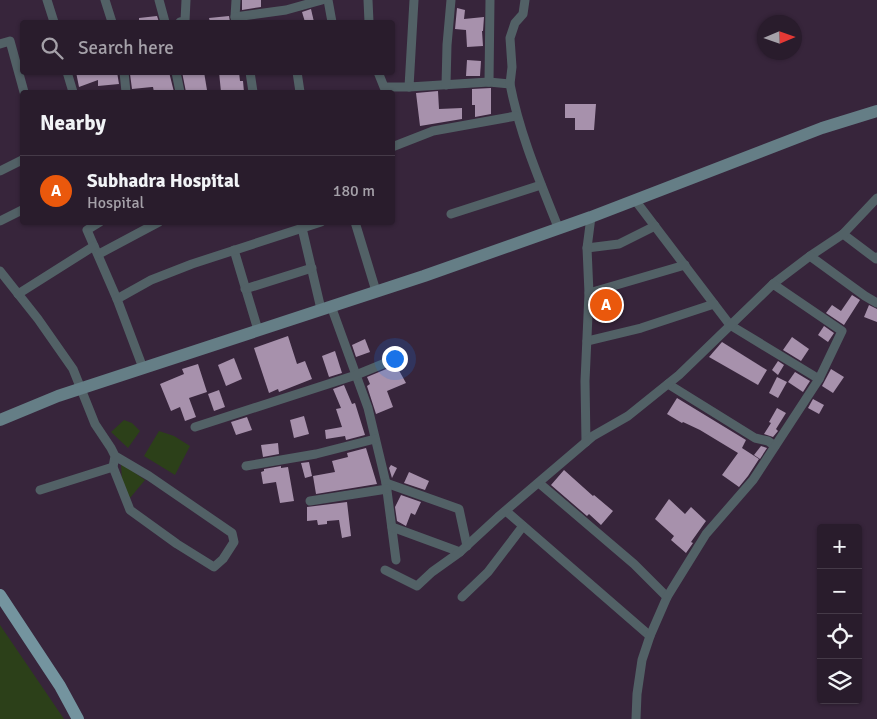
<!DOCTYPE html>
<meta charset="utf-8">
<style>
body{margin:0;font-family:Signika,sans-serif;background:#312534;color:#f1f3f6}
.controls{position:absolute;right:15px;bottom:15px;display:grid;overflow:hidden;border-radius:5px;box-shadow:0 1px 4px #0004}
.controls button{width:45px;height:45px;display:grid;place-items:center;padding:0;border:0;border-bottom:1px solid #453a48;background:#291c2c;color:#f1f3f6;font:25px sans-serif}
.compass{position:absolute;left:757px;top:15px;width:45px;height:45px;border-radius:50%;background:#291c2c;box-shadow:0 1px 4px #0004;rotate:88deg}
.you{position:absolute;left:394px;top:358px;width:18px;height:18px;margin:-12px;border:4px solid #fff;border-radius:50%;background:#1a73e8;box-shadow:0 0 0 8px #1a73e833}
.badge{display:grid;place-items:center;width:32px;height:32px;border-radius:50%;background:#ea580c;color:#fff;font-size:16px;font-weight:700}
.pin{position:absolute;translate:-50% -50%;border:2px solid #fff;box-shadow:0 1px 5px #0006}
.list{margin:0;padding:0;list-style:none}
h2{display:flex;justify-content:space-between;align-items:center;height:65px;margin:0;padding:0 20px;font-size:21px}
h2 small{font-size:16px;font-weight:400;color:#a5a1a9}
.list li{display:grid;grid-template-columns:32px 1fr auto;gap:15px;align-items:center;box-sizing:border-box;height:70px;padding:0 20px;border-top:1px solid #453a48}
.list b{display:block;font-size:19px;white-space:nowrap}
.list p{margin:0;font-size:16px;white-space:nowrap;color:#a5a1a9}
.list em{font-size:16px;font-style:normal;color:#a5a1a9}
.icon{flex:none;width:28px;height:28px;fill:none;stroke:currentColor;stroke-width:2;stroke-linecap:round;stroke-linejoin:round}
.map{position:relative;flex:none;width:877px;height:719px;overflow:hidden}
.search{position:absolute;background:#291c2c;box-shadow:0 1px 4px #0004;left:20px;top:20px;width:375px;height:55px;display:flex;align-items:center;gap:12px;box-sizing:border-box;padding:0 18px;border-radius:5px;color:#a5a1a9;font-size:19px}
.panel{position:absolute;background:#291c2c;box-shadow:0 1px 4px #0004;left:20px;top:90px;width:375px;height:135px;border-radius:5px}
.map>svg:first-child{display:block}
.green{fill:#2c4019}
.building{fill:#a791ac}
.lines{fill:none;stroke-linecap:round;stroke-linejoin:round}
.minor{stroke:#526166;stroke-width:9}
.secondary{stroke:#657e86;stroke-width:12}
.primary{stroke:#74949f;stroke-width:12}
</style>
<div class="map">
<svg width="877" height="719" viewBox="0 0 877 719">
<rect width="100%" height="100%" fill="#37253b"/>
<g class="green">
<polygon points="124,420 132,423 140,431 128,448 111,432"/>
<polygon points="159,431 174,436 190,446 175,475 144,456"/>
<polygon points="121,463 145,480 130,498 122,481"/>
<polygon points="0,625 64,719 0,719"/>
</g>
<g class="building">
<polygon points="242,0 261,0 261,7 242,10"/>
<polygon points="457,8 465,10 464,19 484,17 483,31 482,31 483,46 467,47 466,30 455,29"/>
<polygon points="311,9 314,22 305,22 302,12"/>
<polygon points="157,16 159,22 139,22 139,18"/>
<polygon points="229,16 230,22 210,22 209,18"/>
<polygon points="467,60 481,61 480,76 466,76"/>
<polygon points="76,72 117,72 119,84 98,86 98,80 79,87"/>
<polygon points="169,72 174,92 154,92 153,87 152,87 132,89 130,74"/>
<polygon points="182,72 204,72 207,90 186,92"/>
<polygon points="219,72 239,72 240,81 243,81 244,92 221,92"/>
<polygon points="491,88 491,114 475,117 475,105 472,105 472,89"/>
<polygon points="438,91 439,109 462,108 462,119 420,126 416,93"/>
<polygon points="565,104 596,104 594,130 575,130 575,118 565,118"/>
<polygon points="611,293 618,309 603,315 596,297"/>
<polygon points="852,295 860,300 844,325 826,313 832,305 841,311"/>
<polygon points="869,305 877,309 877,322 864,317"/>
<polygon points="824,326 834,333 828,342 818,335"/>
<polygon points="288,336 297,364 305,361 312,379 279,392 278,389 269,393 254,348"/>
<polygon points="792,337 809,349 801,361 783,350"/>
<polygon points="365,339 370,352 356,357 352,345"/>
<polygon points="722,342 767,370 758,385 709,357"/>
<polygon points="335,351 342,373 329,377 322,356"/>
<polygon points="234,358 242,379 226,386 218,365"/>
<polygon points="778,361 784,365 778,375 772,370"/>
<polygon points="198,364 207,392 189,398 196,417 185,421 180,407 171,411 160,384 184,374 182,369"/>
<polygon points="396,365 406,383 387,391 393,407 376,414 367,386 370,384 367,377"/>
<polygon points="831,369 844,377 833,393 822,386"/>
<polygon points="795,372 810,381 803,392 788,382"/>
<polygon points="777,377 787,382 778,398 769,393"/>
<polygon points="344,385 352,404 355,403 365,435 346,440 345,436 326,439 325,430 342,427 336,409 341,408 333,389"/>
<polygon points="219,390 225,407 214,411 208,394"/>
<polygon points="677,398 746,440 742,448 759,459 748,476 739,487 722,475 738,453 700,430 683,422 682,423 667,414"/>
<polygon points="813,399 824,405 819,414 808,408"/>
<polygon points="777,408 786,413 776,429 778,431 773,437 764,434 771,423 769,422"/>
<polygon points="304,416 309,434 294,438 290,420"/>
<polygon points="247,417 252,430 236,435 231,422"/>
<polygon points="278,443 279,454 263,457 261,445"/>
<polygon points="761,446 767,448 760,459 754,455"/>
<polygon points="366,448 377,484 316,494 313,476 335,472 332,461 348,457 347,453"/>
<polygon points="309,462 312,476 305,478 301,463"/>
<polygon points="391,465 397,468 392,478 389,468"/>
<polygon points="281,466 281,468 288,467 294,501 280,503 276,482 263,484 261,472 264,471 264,469"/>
<polygon points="564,470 593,496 594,495 613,511 601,525 589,514 587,516 551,485"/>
<polygon points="409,472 429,481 425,490 404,483"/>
<polygon points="401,495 421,502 415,515 411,513 406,526 397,521 395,507"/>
<polygon points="669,499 685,514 691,507 706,521 691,542 693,543 686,553 671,540 674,536 655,519"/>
<polygon points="347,502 351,536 342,538 339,520 327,521 327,524 318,525 317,520 307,521 307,507"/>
</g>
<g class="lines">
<g class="minor">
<polyline points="47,0 54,22"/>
<polyline points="105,0 112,22"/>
<polyline points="159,0 165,22"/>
<polyline points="236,0 235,17 236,22"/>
<polyline points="328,0 332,22"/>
<polyline points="368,0 369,22"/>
<path d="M 414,0 L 409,87 L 489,82 L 510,84 C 520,135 539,179 558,227"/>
<polyline points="235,17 286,10 322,0"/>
<polyline points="180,22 185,21 186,0"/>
<polyline points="0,44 10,41 24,92"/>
<polyline points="67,72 73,92"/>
<polyline points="124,72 126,92"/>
<polyline points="176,72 180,92"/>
<polyline points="250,72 253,92"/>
<polyline points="297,72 300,92"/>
<polyline points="378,72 384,87 409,87"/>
<polyline points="489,82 490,0"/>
<polyline points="510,84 512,67 510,38 515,23 523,14 525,0"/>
<polyline points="446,85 447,45 451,0"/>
<polyline points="392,147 433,131 516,116"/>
<polyline points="0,171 22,160"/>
<polyline points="635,200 730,325 819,379"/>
<polyline points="451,214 541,185"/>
<polyline points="0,221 22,210"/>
<polyline points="100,222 87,230 117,299 143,368"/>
<polyline points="355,222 376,291"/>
<polyline points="302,228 321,309"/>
<polyline points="843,234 876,259 877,257"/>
<polyline points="587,248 619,244 655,226"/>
<polyline points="234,250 258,330"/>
<polyline points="99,254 159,222"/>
<polyline points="810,256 843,234 877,198"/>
<polyline points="0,271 38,319 73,369 95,424 111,448 115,456 113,467 130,510 177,544 214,567 223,559 234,542 232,533 149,476 115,456"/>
<polyline points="773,284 810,256 865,296 877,303"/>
<polyline points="245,289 312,268"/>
<polyline points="589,293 685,265"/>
<polyline points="18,294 94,246"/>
<polyline points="117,299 151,280 192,264 321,222"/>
<polyline points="331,306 368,408 386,483 396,560"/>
<polyline points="587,341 641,328 714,304"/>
<polyline points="668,384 755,438 768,441 775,446"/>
<polyline points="195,427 356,375 400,357"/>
<polyline points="586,442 585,381 589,293 587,248 591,217"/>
<polyline points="246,466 316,454 375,439"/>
<polyline points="386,483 459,509 467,546"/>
<polyline points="539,483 634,564 667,597"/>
<polyline points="40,490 113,467"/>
<polyline points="310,501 387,489"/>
<polyline points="506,511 650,636"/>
<polyline points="392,527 460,552"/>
<polyline points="385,570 417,586 432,572 460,552 498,517 593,436 628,416 679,375 773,284 842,331 819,379 753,480 706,534 667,597 650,636 642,660 637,694 636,719"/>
<polyline points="462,597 488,572 523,526"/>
</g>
<polyline class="secondary" points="0,420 58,396 424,276 591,217 822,128 877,111"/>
<polyline class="primary" points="0,595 60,686 78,719"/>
</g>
</svg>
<div class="controls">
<button>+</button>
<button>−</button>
<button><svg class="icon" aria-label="locate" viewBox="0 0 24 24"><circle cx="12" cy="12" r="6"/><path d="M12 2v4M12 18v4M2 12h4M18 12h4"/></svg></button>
<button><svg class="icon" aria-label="layers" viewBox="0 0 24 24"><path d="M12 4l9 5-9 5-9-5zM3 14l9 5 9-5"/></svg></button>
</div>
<svg class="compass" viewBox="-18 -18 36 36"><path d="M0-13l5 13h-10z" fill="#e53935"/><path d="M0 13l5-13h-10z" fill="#a5a1a9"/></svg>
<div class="you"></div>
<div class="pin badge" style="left:606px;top:305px">A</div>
<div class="search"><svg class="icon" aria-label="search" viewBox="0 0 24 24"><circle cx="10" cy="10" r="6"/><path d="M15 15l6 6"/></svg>Search here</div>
<section class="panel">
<h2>Nearby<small></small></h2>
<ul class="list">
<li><span class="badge">A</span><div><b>Subhadra Hospital</b><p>Hospital</p></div><em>180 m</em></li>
</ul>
</section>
</div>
